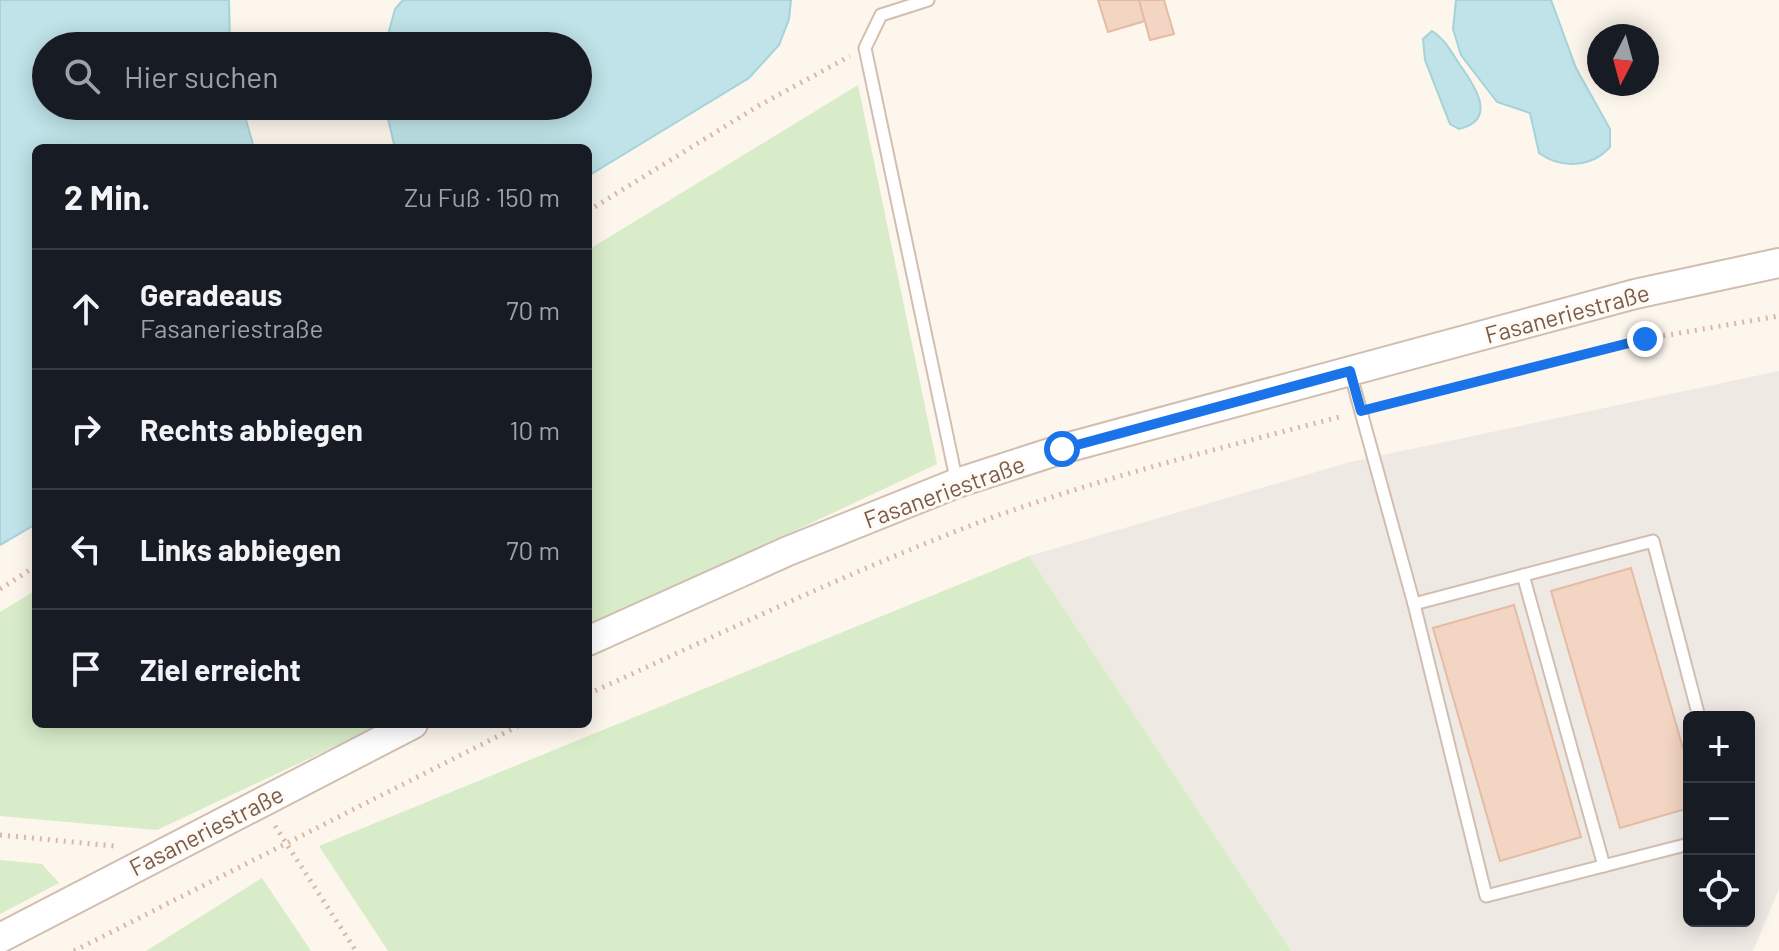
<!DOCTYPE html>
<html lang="de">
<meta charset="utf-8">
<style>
body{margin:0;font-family:Barlow,sans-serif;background:#20242c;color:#f1f3f6}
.controls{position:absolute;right:24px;bottom:24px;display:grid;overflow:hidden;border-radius:12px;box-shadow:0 4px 20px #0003}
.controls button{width:72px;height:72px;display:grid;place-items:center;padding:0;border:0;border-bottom:2px solid #363941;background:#171b24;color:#f1f3f6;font:40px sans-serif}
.compass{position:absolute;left:1587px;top:24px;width:72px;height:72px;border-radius:50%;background:#171b24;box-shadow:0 4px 20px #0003;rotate:186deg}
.stop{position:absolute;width:24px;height:24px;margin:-18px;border:6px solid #1a73e8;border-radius:50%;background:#fff}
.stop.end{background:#1a73e8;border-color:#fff;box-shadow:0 2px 8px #0008}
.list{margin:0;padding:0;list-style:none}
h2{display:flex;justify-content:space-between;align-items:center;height:104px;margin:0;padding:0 32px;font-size:34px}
h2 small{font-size:26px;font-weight:400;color:#9ea1a6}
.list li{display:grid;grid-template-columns:52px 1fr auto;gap:24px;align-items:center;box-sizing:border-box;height:120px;padding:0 32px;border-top:2px solid #363941}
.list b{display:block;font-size:30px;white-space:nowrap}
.list p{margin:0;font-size:26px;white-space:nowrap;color:#9ea1a6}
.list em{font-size:26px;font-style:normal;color:#9ea1a6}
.icon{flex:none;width:44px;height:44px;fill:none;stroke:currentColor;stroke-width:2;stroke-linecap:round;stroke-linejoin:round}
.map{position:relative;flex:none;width:1779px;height:951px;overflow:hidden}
.search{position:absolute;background:#171b24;box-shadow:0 4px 20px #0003;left:32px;top:32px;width:560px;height:88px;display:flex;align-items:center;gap:20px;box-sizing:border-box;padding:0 28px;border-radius:44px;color:#9ea1a6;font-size:30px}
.panel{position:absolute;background:#171b24;box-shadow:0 4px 20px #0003;left:32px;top:144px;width:560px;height:584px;border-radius:12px}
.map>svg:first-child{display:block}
.industrial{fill:#efe9e4;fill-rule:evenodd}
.green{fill:#d8ecc9}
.water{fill:#bfe3e8;stroke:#a5d3da;stroke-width:2}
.building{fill:#f3d5c3;stroke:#e6bba3;stroke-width:2}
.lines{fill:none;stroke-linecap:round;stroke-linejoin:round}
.service-casing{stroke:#d1beb0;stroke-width:15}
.tertiary-casing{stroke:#d1beb0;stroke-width:32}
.path{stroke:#d9b8a5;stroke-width:5;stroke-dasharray:2 6;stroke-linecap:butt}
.service{stroke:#fff;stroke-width:11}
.tertiary{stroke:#fff;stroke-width:28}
.route{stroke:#1a73e8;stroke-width:10}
.labels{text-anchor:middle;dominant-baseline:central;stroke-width:6;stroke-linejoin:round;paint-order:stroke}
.street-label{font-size:24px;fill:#7a5c4d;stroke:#fffaf3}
</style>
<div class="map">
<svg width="1779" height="951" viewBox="0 0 1779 951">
<rect width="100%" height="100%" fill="#fdf6ec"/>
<path class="industrial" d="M 1779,371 L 1779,889 L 1753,951 L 1291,951 L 1029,556 L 1350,462 ZM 1689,717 L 1749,717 L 1749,921 L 1689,921 Z"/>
<g class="green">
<polygon points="858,85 937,464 588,628 588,250"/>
<polygon points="1029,556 1291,951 388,951 319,846"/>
<polygon points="36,590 36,724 383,724 157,830 0,816 0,612"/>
<polygon points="0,860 42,864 59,883 0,914"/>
<polygon points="262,878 311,951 146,951"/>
</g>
<g class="water">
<polygon points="0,0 229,0 230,46 46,46 46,106 242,106 254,148 36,148 36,524 0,545"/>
<polygon points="403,0 791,0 789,19 779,45 749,78 588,176 588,148 395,148 385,106 578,106 578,46 385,46 395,9"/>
<path d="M 1456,0 L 1551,0 L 1576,68 L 1610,129 L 1610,147 C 1591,168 1561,169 1539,153 L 1530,113 L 1497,102 L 1461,55 L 1453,29 Z"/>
<path d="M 1432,31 C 1444,38 1452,53 1460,65 C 1475,86 1498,120 1459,129 L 1450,124 L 1425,60 L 1423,39 Z"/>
</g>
<g class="building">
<polygon points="1098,0 1139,0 1145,21 1108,32"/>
<polygon points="1139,0 1164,0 1174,34 1150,40"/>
<polygon points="1631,568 1689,769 1689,808 1620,828 1551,591"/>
<polygon points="1514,605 1581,837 1500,861 1433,628"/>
</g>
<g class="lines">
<defs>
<g id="service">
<polyline points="928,0 881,15 865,48 957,483"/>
<polyline points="1350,372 1414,604 1486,896 1689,844"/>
<polyline points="1523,575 1604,866"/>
<polyline points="1414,604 1653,541 1699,717"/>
</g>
<g id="tertiary">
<polyline points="588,641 788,551 957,483 1062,449 1635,294 1779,263"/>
<polyline points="0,938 413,724"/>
</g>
</defs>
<use href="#service" class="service-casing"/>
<use href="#tertiary" class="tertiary-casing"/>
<g class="path">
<polyline points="588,211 758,106 850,56"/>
<polyline points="1376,407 1645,339 1779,316"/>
<polyline points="0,589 36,566"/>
<path d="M 588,694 C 720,634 852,570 988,519 C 1104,477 1224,447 1343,416"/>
<polyline points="275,826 356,951"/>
<polyline points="0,835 114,846"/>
<polyline points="74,951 522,724"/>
</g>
<use href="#service" class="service"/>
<use href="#tertiary" class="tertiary"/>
</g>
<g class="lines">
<polyline class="route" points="1062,449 1350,371 1361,411 1645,339"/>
</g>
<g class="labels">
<g class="street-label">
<text transform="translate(1567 313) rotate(-15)">Fasaneriestraße</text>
<text transform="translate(944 491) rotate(-20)">Fasaneriestraße</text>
<text transform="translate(206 830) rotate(-27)">Fasaneriestraße</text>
</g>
</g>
</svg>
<div class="controls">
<button>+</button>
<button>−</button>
<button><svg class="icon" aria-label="locate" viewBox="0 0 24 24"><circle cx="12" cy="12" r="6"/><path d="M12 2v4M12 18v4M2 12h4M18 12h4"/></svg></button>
</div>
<svg class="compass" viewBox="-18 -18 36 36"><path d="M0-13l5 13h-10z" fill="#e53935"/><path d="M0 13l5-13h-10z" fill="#9ea1a6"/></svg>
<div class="stop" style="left:1062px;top:449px"></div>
<div class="stop end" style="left:1645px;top:339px"></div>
<div class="search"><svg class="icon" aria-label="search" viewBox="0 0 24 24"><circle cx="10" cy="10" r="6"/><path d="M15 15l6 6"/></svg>Hier suchen</div>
<section class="panel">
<h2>2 Min.<small>Zu Fuß · 150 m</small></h2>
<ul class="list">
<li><svg class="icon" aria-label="ahead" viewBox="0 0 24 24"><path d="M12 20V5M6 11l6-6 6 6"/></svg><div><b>Geradeaus</b><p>Fasaneriestraße</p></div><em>70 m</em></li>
<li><svg class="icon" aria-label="right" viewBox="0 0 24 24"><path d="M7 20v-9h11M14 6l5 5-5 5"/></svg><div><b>Rechts abbiegen</b></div><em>10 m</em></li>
<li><svg class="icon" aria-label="left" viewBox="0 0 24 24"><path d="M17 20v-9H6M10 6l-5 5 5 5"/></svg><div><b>Links abbiegen</b></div><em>70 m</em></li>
<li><svg class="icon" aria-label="arrive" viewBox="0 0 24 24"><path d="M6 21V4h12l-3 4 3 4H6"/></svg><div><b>Ziel erreicht</b></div></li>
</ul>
</section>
</div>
